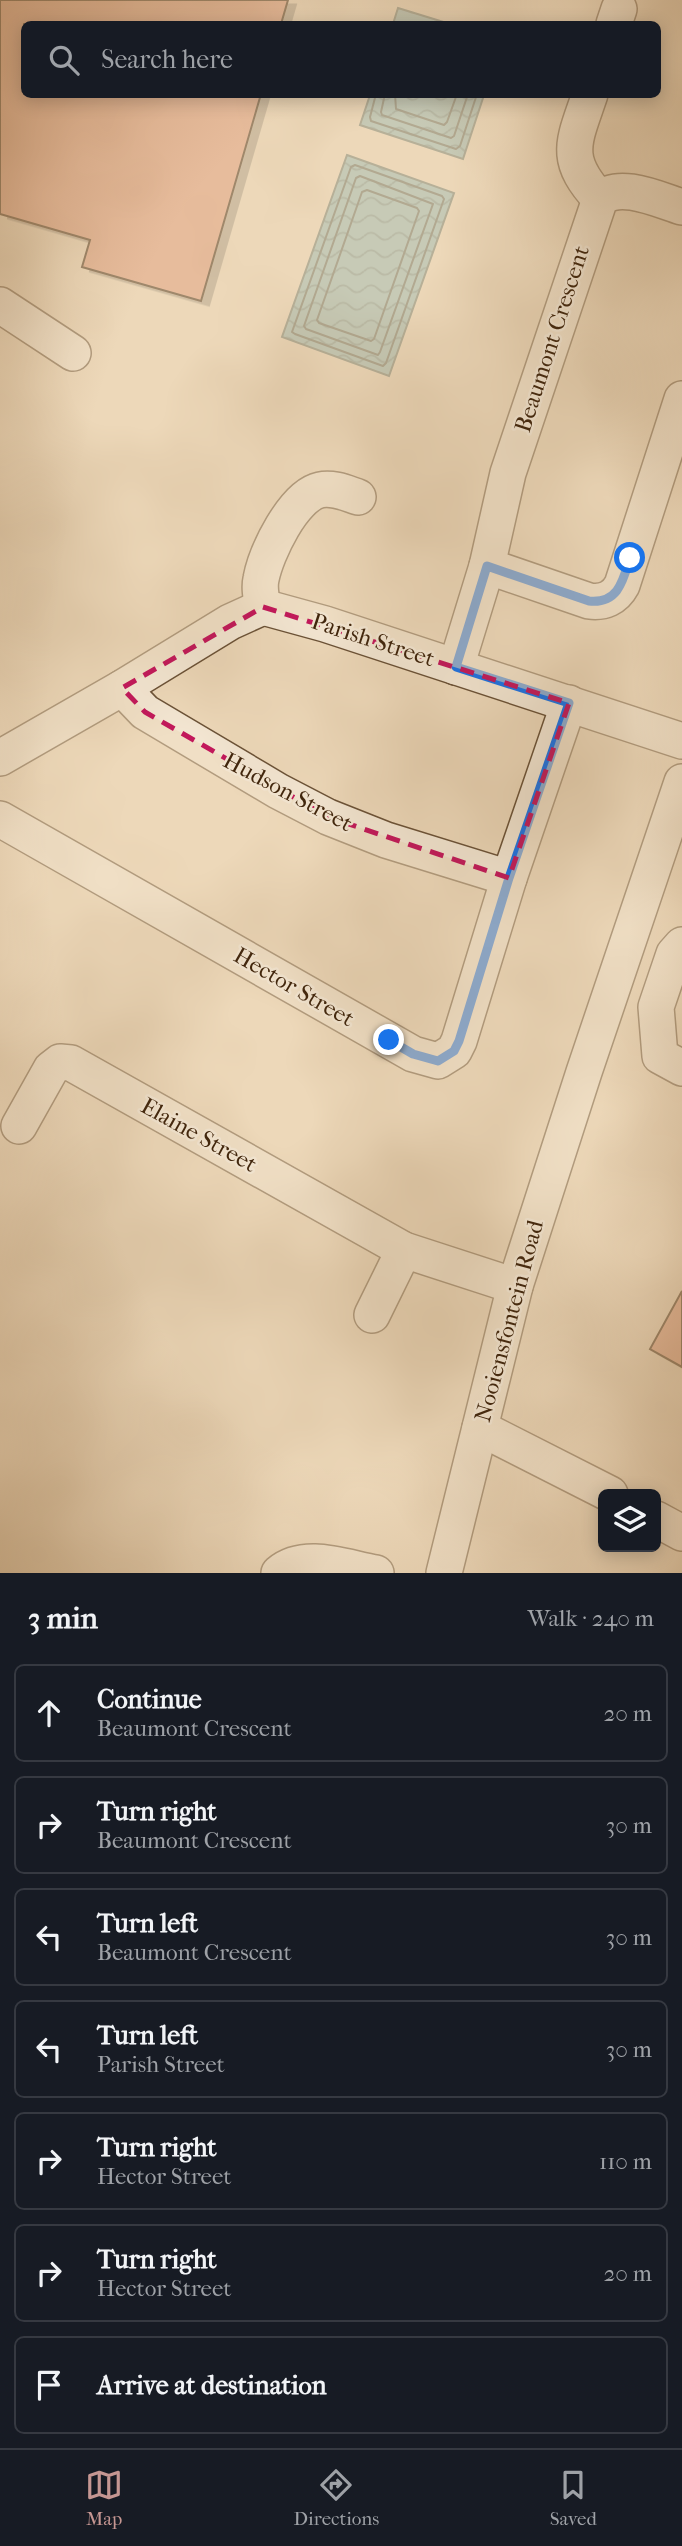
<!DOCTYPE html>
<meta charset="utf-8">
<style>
body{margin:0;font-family:"IM FELL French Canon",serif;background:#242831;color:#f1f3f6}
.controls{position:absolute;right:21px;bottom:21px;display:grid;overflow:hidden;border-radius:10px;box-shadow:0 4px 18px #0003}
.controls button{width:63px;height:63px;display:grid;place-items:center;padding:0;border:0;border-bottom:2px solid #363941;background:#171b24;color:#f1f3f6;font:35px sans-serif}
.stop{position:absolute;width:21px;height:21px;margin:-16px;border:5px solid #1a73e8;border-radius:50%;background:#fff}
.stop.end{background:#1a73e8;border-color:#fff;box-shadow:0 2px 7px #0008}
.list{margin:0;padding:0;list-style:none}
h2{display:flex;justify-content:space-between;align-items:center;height:91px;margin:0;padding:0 28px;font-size:30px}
h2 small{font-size:23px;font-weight:400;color:#9ea1a6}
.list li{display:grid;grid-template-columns:46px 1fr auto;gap:21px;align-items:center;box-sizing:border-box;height:98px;margin:0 14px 14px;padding:0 14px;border:2px solid #363941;border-radius:10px}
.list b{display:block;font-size:26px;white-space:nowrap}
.list p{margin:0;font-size:23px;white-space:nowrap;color:#9ea1a6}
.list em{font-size:23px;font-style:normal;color:#9ea1a6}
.icon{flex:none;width:38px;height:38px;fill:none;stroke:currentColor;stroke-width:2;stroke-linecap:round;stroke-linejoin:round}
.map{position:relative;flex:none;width:682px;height:1573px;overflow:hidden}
.search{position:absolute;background:#171b24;box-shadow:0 4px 18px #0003;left:21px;right:21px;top:21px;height:77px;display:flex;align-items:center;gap:18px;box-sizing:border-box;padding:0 24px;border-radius:10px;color:#9ea1a6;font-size:26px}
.sheet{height:875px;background:#171b24}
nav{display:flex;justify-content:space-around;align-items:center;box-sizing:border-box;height:98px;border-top:2px solid #363941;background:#171b24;font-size:19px;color:#9ea1a6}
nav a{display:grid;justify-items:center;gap:4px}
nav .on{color:#c59692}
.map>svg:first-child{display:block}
.water{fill:url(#water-waves);stroke:#757e70;stroke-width:2}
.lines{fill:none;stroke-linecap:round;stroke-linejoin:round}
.shore{stroke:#6c6f5f;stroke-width:2}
.building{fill:#df9979;stroke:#40250c;stroke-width:2;filter:url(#shadow)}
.minor-casing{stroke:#6b5237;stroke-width:38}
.minor{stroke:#f3e6d2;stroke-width:35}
.route{stroke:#1a73e8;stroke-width:9}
.marked{fill:none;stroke:#c2185b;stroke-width:5;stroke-dasharray:14 9;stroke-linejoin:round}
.labels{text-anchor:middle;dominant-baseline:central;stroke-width:5;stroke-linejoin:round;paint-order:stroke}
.street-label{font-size:23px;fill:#40250c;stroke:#f3e6d2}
</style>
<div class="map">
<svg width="682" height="1573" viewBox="0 0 682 1573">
<defs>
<pattern id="water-waves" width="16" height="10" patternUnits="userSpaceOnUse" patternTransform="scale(1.75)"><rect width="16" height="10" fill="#99b9b2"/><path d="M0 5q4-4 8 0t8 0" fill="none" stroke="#7e968f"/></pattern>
<filter id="shadow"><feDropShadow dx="8" dy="4.5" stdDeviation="0" flood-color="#0004"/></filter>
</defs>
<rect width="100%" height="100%" fill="#edd8b9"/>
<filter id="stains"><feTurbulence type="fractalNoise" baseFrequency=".00286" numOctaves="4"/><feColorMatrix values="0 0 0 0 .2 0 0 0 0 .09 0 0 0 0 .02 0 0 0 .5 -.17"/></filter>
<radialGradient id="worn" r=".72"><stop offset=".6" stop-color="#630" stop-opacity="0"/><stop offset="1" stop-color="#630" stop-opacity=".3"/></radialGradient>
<g class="water">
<polygon points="398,8 450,24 393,24"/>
<polygon points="370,95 370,94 484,95 463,159 360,125"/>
<polygon points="347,155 454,193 389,376 282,337"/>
</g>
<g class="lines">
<g class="shore">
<polyline points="376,94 370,117 371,121 456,149 460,146 477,94"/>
<polyline points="385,94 381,112 382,115 451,138 454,136 468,94"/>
<polyline points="395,94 396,109 444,125 447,122 457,94"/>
<polygon points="355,165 442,196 444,199 386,363 383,366 295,334 292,332 351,167"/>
<polygon points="360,176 433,204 380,352 378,355 306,329 304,326 356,178"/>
<polygon points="367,190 417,208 419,211 374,339 371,341 319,323 317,320 362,192"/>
</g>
</g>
<g class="building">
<polygon points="0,0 288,0 281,24 24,24 24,94 261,94 201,301 82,267 90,240 0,214"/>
<polygon points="682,1291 682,1367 650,1349"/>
</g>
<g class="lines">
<defs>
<g id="minor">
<polyline points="614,24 619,9"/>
<path d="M 590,94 C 574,142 562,158 600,199"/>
<polyline points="0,305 73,353"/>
<path d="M 487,566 L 589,601 C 604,603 615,598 622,585 L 682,399"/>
<polyline points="263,607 325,624 682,741"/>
<path d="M 263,607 C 261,597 259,588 261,579 C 266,553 293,496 320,490 C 333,487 346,493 358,497"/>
<path d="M 456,667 L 487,566 L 508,473 L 600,199 C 620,181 659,200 682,207"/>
<polyline points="122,688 145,712 278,791 328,817 386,840 509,878"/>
<polyline points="0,758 122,688 230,622 263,607"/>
<polyline points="0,819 413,1054 438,1061 454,1051 459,1041 509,878 569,703"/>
<polyline points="682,945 674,954 656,1007 660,1056 682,1068"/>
<polyline points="19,1126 51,1069 60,1062 71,1063 404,1250 515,1286"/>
<polyline points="372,1315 404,1250"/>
<polyline points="480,1428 610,1494"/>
<polyline points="656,1519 682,1533"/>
<path d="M 279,1573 C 305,1551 346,1568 376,1573"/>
<polyline points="444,1573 515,1286 584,1072 682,782"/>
</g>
</defs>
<use href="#minor" class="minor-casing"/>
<use href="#minor" class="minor"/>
</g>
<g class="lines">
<path class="route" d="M 389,1040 L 413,1054 L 438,1061 L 454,1051 L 459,1041 L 509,878 L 569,703 L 456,667 L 487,566 L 589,601 C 618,604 623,581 630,558"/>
</g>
<path d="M0 0H682V1573H0ZM 263,607 L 569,703 L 509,878 L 328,817 L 145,712 L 122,688 Z" fill="#edd8b9" fill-opacity=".55" fill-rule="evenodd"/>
<path class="marked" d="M 263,607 L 569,703 L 509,878 L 328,817 L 145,712 L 122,688 Z"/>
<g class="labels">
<g class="street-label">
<text transform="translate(552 339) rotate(-72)">Beaumont Crescent</text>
<text transform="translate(373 640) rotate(18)">Parish Street</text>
<text transform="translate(288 792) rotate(28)">Hudson Street</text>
<text transform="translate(294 987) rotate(30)">Hector Street</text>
<text transform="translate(199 1135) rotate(29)">Elaine Street</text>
<text transform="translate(509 1321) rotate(-75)">Nooiensfontein Road</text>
</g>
</g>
<rect width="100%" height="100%" filter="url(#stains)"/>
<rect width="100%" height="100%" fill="url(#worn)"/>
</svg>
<div class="controls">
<button><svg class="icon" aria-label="layers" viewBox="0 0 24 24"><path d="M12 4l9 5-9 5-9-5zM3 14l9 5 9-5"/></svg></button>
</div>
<div class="stop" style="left:630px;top:558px"></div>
<div class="stop end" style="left:389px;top:1040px"></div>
<div class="search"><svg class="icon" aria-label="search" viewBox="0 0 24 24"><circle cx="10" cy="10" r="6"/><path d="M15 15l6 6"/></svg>Search here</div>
</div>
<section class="sheet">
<h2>3 min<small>Walk · 240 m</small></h2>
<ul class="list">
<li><svg class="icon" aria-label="ahead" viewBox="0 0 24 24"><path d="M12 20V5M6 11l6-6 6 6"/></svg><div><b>Continue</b><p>Beaumont Crescent</p></div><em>20 m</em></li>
<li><svg class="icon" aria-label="right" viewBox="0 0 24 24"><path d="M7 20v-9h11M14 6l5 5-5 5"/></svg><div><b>Turn right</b><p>Beaumont Crescent</p></div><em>30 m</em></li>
<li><svg class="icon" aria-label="left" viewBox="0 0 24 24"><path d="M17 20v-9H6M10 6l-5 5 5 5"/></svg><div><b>Turn left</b><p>Beaumont Crescent</p></div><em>30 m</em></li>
<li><svg class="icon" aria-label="left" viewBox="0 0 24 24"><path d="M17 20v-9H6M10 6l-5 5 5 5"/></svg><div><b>Turn left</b><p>Parish Street</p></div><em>30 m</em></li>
<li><svg class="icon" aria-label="right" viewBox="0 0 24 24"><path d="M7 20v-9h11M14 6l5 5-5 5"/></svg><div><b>Turn right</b><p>Hector Street</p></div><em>110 m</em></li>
<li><svg class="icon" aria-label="right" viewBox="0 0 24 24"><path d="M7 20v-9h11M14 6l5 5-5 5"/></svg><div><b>Turn right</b><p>Hector Street</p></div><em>20 m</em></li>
<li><svg class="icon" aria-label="arrive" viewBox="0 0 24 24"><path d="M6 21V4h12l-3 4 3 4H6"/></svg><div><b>Arrive at destination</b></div></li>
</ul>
</section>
<nav>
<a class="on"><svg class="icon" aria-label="map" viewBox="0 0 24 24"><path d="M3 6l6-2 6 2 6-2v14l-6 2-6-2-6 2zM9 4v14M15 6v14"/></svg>Map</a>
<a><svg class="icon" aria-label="directions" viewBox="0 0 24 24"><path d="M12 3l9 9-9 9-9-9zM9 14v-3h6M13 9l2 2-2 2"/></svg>Directions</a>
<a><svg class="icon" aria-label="saved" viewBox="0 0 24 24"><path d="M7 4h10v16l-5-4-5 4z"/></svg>Saved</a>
</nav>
